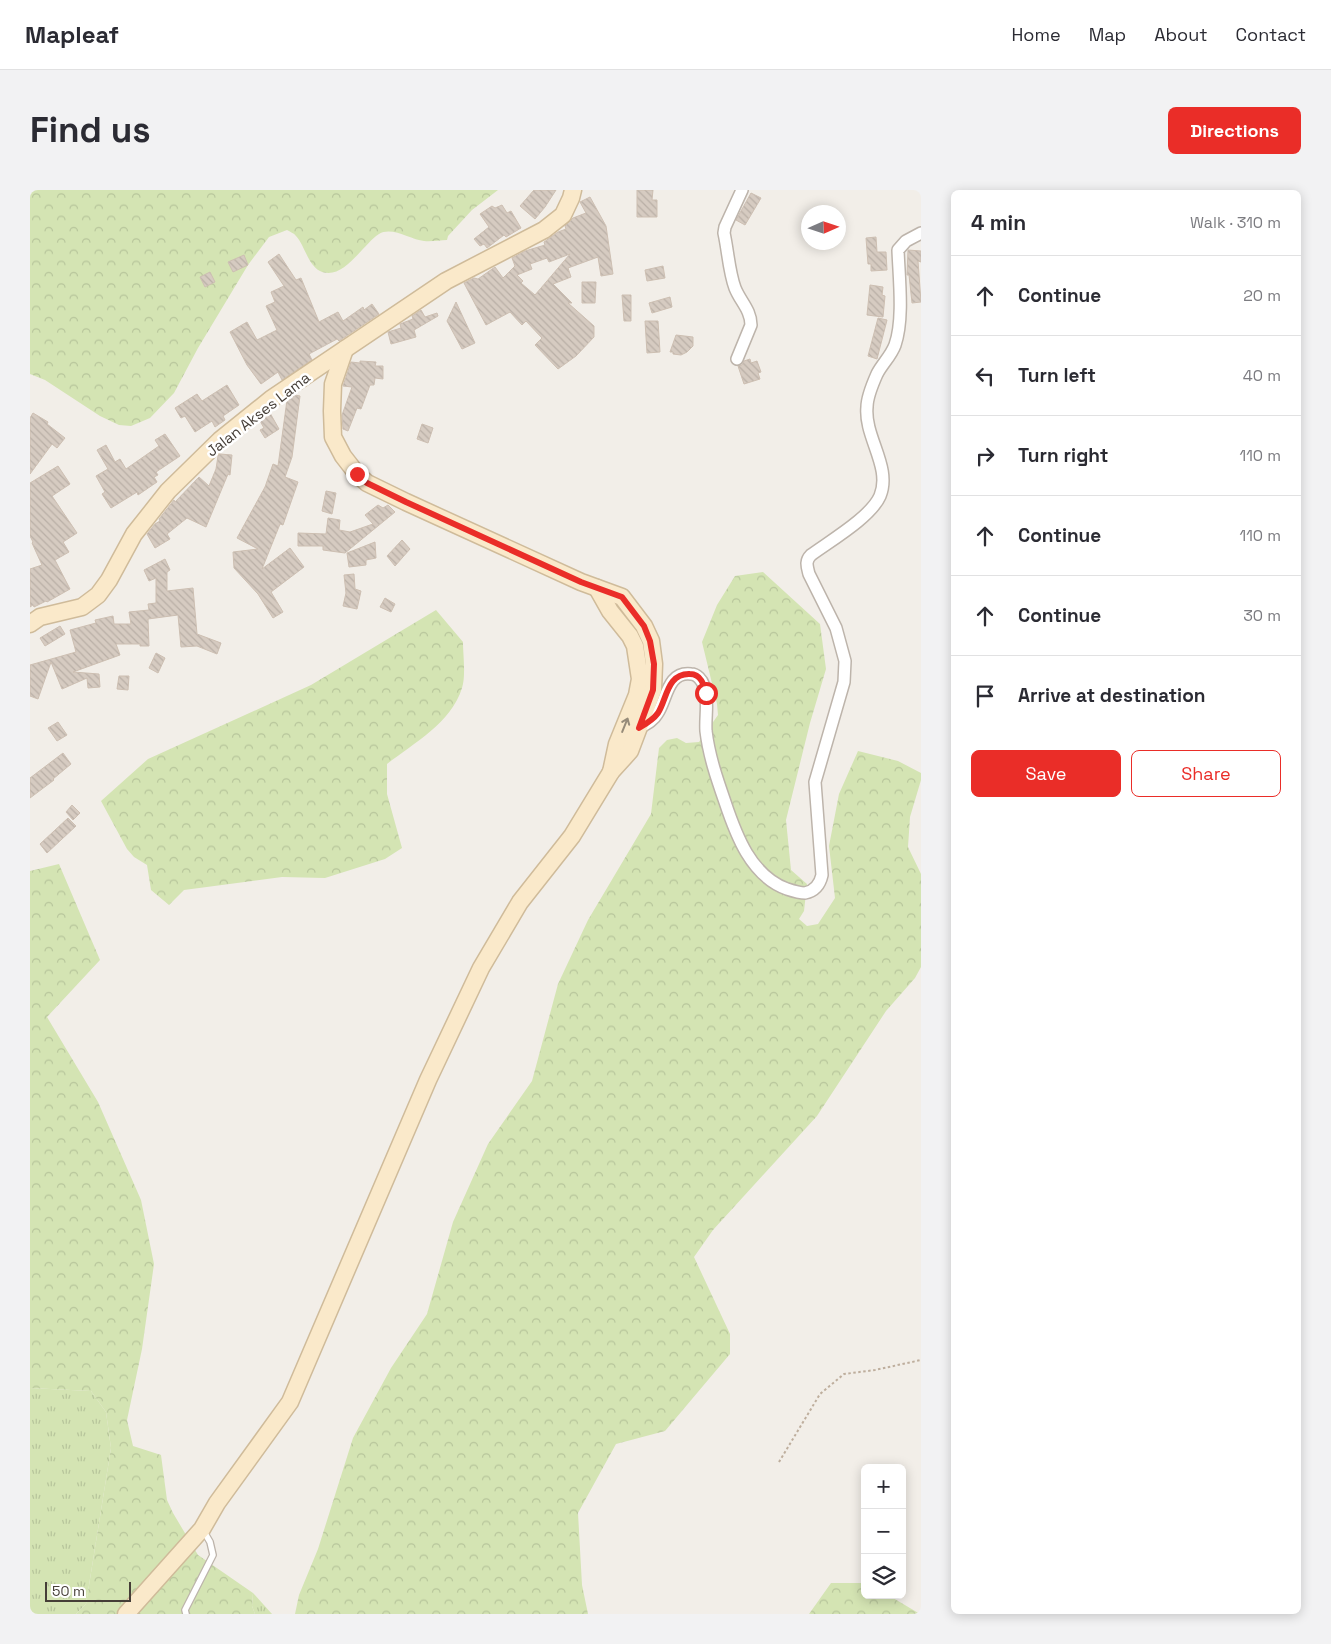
<!DOCTYPE html>
<meta charset="utf-8">
<style>
body{margin:0;font-family:"Space Grotesk",sans-serif;background:#f2f2f3;color:#2b2b33}
.controls{position:absolute;right:15px;bottom:15px;display:grid;overflow:hidden;border-radius:8px;box-shadow:0 2px 12px #0003}
.controls button{width:45px;height:45px;display:grid;place-items:center;padding:0;border:0;border-bottom:1px solid #e1e1e2;background:#fff;color:#2b2b33;font:25px sans-serif}
.compass{position:absolute;left:771px;top:15px;width:45px;height:45px;border-radius:50%;background:#fff;box-shadow:0 2px 12px #0003;rotate:87deg}
.scale{position:absolute;left:15px;bottom:12px;width:86px;box-sizing:border-box;padding-left:5px;border:2px solid #453e37;border-top:0;font-size:14px;line-height:18px;white-space:nowrap;color:#453e37;-webkit-text-stroke:4px #fff;paint-order:stroke}
.stop{position:absolute;width:15px;height:15px;margin:-11px;border:4px solid #ea2d28;border-radius:50%;background:#fff}
.stop.end{background:#ea2d28;border-color:#fff;box-shadow:0 1px 5px #0008}
.list{margin:0;padding:0;list-style:none}
h2{display:flex;justify-content:space-between;align-items:center;height:65px;margin:0;padding:0 20px;font-size:21px}
h2 small{font-size:16px;font-weight:400;color:#7c7c81}
.list li{display:grid;grid-template-columns:32px 1fr auto;gap:15px;align-items:center;box-sizing:border-box;height:80px;padding:0 20px;border-top:1px solid #e1e1e2}
.list b{display:block;font-size:19px;white-space:nowrap}
.list em{font-size:16px;font-style:normal;color:#7c7c81}
.actions{display:flex;gap:10px;padding:15px 20px}
.actions a{flex:1;padding:11px 0;border:1px solid #ea2d28;border-radius:8px;text-align:center;font-size:18px;color:#ea2d28}
.actions .main{background:#ea2d28;color:#fff}
.icon{flex:none;width:28px;height:28px;fill:none;stroke:currentColor;stroke-width:2;stroke-linecap:round;stroke-linejoin:round}
.map{position:relative;flex:none;width:891px;height:1424px;overflow:hidden;border-radius:8px}
header{display:flex;align-items:center;gap:30px;box-sizing:border-box;height:70px;padding:0 25px;background:#fff;border-bottom:1px solid #e1e1e2}
header strong{font-size:24px}
nav{display:flex;gap:28px;margin-inline-start:auto;font-size:18px}
.intro{display:flex;align-items:center;justify-content:space-between;box-sizing:border-box;height:120px;padding:0 30px}
h1{margin:0;font-size:35px}
.button{padding:12px 22px;border-radius:8px;background:#ea2d28;color:#fff;font-size:18px;font-weight:700}
main{display:flex;gap:30px;padding:0 30px}
aside{flex:1;background:#fff;border-radius:8px;box-shadow:0 2px 12px #0003}
.map>svg:first-child{display:block}
.grass{fill:url(#grass-tufts)}
.forest{fill:url(#forest-crowns)}
.building{fill:url(#building-back-hatch);stroke:#cdbfb2;fill-rule:evenodd}
.lines{fill:none;stroke-linecap:round;stroke-linejoin:round}
.lane-casing{stroke:#bdb4ab;stroke-width:8}
.street-casing{stroke:#bdb4ab;stroke-width:14}
.secondary-casing{stroke:#cfbb9a;stroke-width:19}
.path{stroke:#beae9d;stroke-width:2;stroke-dasharray:2.5 2.5;stroke-linecap:butt}
.lane{stroke:#fff;stroke-width:5.5}
.street{stroke:#fff;stroke-width:11}
.secondary{stroke:#fae9ca;stroke-width:16}
.oneway{stroke:#968b79}
.route{stroke:#ea2d28;stroke-width:6}
.labels{text-anchor:middle;dominant-baseline:central;stroke-width:5;stroke-linejoin:round;paint-order:stroke}
.street-label{font-size:15px;fill:#453e37;stroke:#fff}
</style>
<header>
<strong>Mapleaf</strong>
<nav><a>Home</a><a>Map</a><a>About</a><a>Contact</a></nav>
</header>
<div class="intro"><h1>Find us</h1><a class="button">Directions</a></div>
<main>
<div class="map">
<svg width="891" height="1424" viewBox="0 0 891 1424">
<defs>
<pattern id="grass-tufts" width="24" height="20" patternUnits="userSpaceOnUse" patternTransform="scale(1.25)"><rect width="24" height="20" fill="#d4e4b3"/><path d="M3 7l-1-3M5 7V3M7 7l1-3M15 17l-1-3M17 17v-4M19 17l1-3" fill="none" stroke="#b7c59b"/></pattern>
<pattern id="forest-crowns" width="20" height="18" patternUnits="userSpaceOnUse" patternTransform="scale(1.25)"><rect width="20" height="18" fill="#d4e4b3"/><path d="M2 6a3 3 0 1 1 6 0M12 15a3 3 0 1 1 6 0" fill="none" stroke="#b7c59b"/></pattern>
<pattern id="building-back-hatch" width="6" height="6" patternUnits="userSpaceOnUse" patternTransform="scale(1.25)"><rect width="6" height="6" fill="#d6cbc1"/><path d="M-1 5l2 2M0 0l6 6M5-1l2 2" fill="none" stroke="#b9afa6"/></pattern>
</defs>
<rect width="100%" height="100%" fill="#f2eee8"/>
<g class="grass">
<polygon points="0,1198 61,1201 76,1222 81,1258 56,1414 46,1424 0,1424"/>
<polygon points="223,1403 242,1424 225,1424 222,1416"/>
</g>
<g class="forest">
<path d="M 0,0 L 468,0 L 442,20 L 418,46 L 417,50 C 410,50 401,52 394,51 C 381,50 362,36 349,44 C 333,54 313,92 290,81 C 278,75 275,56 266,46 C 264,43 260,42 257,40 L 239,47 L 218,75 L 168,158 L 144,203 L 120,228 L 101,236 L 89,235 L 70,226 L 15,190 L 0,184 Z"/>
<polygon points="733,382 790,434 796,479 780,533 756,630 761,680 777,694 774,721 769,729 777,736 788,734 805,708 799,656 809,604 828,561 868,571 891,583 891,590 880,627 878,657 891,684 891,777 885,788 856,821 787,926 683,1040 664,1067 700,1144 700,1164 635,1241 586,1254 548,1323 552,1395 558,1424 265,1424 269,1405 288,1359 323,1248 361,1178 397,1124 423,1032 458,954 502,891 528,794 558,730 621,624 629,558 637,550 647,548 656,553 669,552 688,525 687,514 672,452 687,415 705,386"/>
<path d="M 406,420 L 433,452 C 433,464 436,486 432,498 C 421,533 384,553 357,574 L 357,604 L 372,658 L 355,669 L 295,688 L 252,687 L 154,700 L 139,715 L 121,700 L 117,675 L 104,667 L 97,659 L 71,611 L 118,569 L 281,495 Z"/>
<polygon points="29,674 70,770 17,827 68,912 111,1010 124,1074 112,1159 97,1230 103,1256 131,1265 137,1310 143,1323 168,1365 223,1403 222,1416 225,1424 46,1424 56,1414 81,1258 76,1222 61,1201 0,1198 0,681"/>
<polygon points="801,1393 835,1393 835,1405 858,1405 890,1424 779,1424"/>
</g>
<g class="building">
<polygon points="504,0 526,0 515,17 505,29 490,16"/>
<polygon points="607,0 623,0 622,10 627,10 627,27 607,27"/>
<polygon points="721,3 731,8 715,35 706,30"/>
<path d="M 560,7 L 576,36 L 583,84 L 571,86 L 568,67 L 538,78 L 541,87 L 523,94 L 542,113 L 538,113 L 564,136 L 564,147 L 546,166 L 528,179 L 505,155 L 512,148 L 496,131 L 492,135 L 480,122 L 456,135 L 434,93 L 444,88 L 448,89 L 465,77 L 473,88 L 485,76 L 482,68 L 495,61 L 515,55 L 514,52 L 528,42 L 536,39 L 535,36 L 543,28 L 556,23 L 550,12 ZM 540,64 L 505,105 L 491,93 L 493,91 L 487,85 L 502,79 L 500,74 L 517,68 L 519,72 Z"/>
<polygon points="472,15 477,23 481,21 491,38 476,47 474,45 457,58 454,54 450,56 444,49 459,37 450,24 462,16 465,18"/>
<polygon points="846,47 847,62 856,62 857,80 841,81 841,74 838,74 836,48"/>
<polygon points="878,60 891,61 891,72 888,71 891,112 882,113 879,85 877,85"/>
<polygon points="249,64 266,90 271,88 289,132 308,122 313,131 333,117 334,120 342,114 349,124 309,151 307,149 279,164 282,170 252,190 248,182 231,194 217,175 200,142 217,132 227,150 247,140 236,116 245,112 241,102 254,96 238,72"/>
<polygon points="214,65 218,75 203,82 198,72"/>
<polygon points="633,76 635,88 617,91 615,80"/>
<polygon points="180,82 185,92 175,97 170,87"/>
<polygon points="552,92 566,92 565,113 552,113"/>
<polygon points="840,95 853,97 852,105 855,106 853,127 837,125"/>
<polygon points="592,105 601,105 601,131 594,131"/>
<polygon points="640,107 642,117 622,123 619,113"/>
<polygon points="426,112 445,153 432,159 417,131"/>
<polygon points="391,120 395,127 407,123 408,126 384,140 386,147 361,154 358,142 371,138 370,134 383,129 382,126"/>
<polygon points="848,128 857,130 847,169 838,166"/>
<polygon points="615,131 628,131 630,162 617,163"/>
<polygon points="646,145 663,147 663,156 657,162 651,165 643,164 643,162 640,162"/>
<polygon points="720,169 721,173 727,171 731,182 728,183 730,189 714,194 708,176 712,175 714,171"/>
<polygon points="330,171 346,172 345,176 353,176 353,189 345,188 344,195 340,195 331,219 327,218 318,241 313,239 312,225 322,197 313,196 321,172 330,173"/>
<polygon points="197,195 209,215 193,226 195,230 185,237 182,231 165,242 155,226 151,228 145,218 167,204 172,211"/>
<polygon points="265,205 270,206 262,267 255,287 268,292 253,335 250,334 232,379 260,358 274,377 241,402 253,422 243,428 228,404 204,378 203,362 228,359 207,348 235,297 243,274 248,276 257,210"/>
<polygon points="3,223 18,232 17,234 35,248 27,258 22,254 0,284 0,228"/>
<polygon points="240,223 249,239 235,248 230,240 234,238 230,231"/>
<polygon points="392,234 403,238 398,253 387,249"/>
<polygon points="135,244 150,266 126,282 128,285 124,287 127,292 108,305 107,302 81,318 72,304 75,302 66,286 78,279 67,260 76,255 85,272 90,269 96,279 129,256 125,250"/>
<polygon points="190,264 202,265 200,285 198,284 176,337 157,328 137,344 140,349 125,358 117,344 125,334 130,331 129,329 144,310 145,312 169,287 179,296 186,279 188,266"/>
<polygon points="28,276 40,294 22,306 47,343 33,352 39,362 25,370 40,399 17,412 16,411 4,417 3,415 0,417 0,379 12,375 2,353 3,352 0,346 0,293"/>
<polygon points="296,301 306,303 302,324 292,321"/>
<polygon points="348,315 353,318 358,315 365,322 315,363 293,360 293,356 268,356 268,343 296,344 298,328 310,330 309,340 320,342 343,334 335,325"/>
<polygon points="372,350 380,359 365,376 357,366"/>
<polygon points="345,352 346,368 336,370 336,375 319,377 317,363"/>
<polygon points="135,369 140,380 137,382 137,401 163,398 167,444 191,453 187,464 167,456 151,457 148,425 118,429 119,456 110,456 110,454 86,454 90,465 43,482 69,484 70,497 58,498 57,488 32,499 21,472 8,509 0,506 0,475 46,462 40,440 66,433 65,430 83,426 84,434 101,434 99,422 119,420 118,414 126,413 126,388 119,391 114,380"/>
<polygon points="324,384 325,399 331,401 327,419 313,416 316,403 314,385"/>
<polygon points="355,408 365,414 361,422 350,417"/>
<polygon points="30,436 35,444 15,456 10,448"/>
<polygon points="126,463 135,468 128,483 119,478"/>
<polygon points="89,486 99,486 98,500 87,499"/>
<polygon points="28,532 37,545 27,551 18,538"/>
<polygon points="33,563 41,574 23,589 24,590 0,608 0,588"/>
<polygon points="42,615 50,623 43,630 36,622"/>
<polygon points="38,628 46,636 17,663 10,654"/>
</g>
<g class="lines">
<defs>
<polyline id="lane" points="156,1424 155,1420 183,1365 180,1352 173,1340"/>
<g id="street">
<path d="M 707,169 L 721,135 C 721,120 710,111 705,98 C 699,82 698,61 694,43 L 695,37 L 712,0"/>
<path d="M 609,538 C 616,534 623,531 627,524 C 637,510 637,481 661,484 C 667,484 672,490 674,496 C 679,510 675,526 676,541 C 679,566 687,589 695,612 C 706,645 721,686 757,699 C 763,701 769,703 775,703 C 785,701 790,694 792,685 L 785,592 L 814,492 L 815,471 L 806,438 L 779,384 C 777,376 775,371 781,365 C 800,351 841,327 850,306 C 862,277 834,247 837,217 C 837,207 843,193 847,184 C 852,174 861,166 865,155 C 874,129 869,88 868,60 L 876,51 L 891,43"/>
</g>
<g id="secondary">
<polyline points="567,398 580,421 600,446 605,456 610,489 607,505 587,554 581,582"/>
<polyline points="0,434 10,427 52,417 68,405 79,390 104,344 138,301 190,250 241,209 416,91 514,40 533,25 541,8 543,0"/>
<polyline points="96,1424 172,1339 187,1313 260,1212 398,890 451,778 490,712 542,646 581,582 600,561 623,500 624,474 621,451 614,436 592,407 551,392 376,312 337,293 327,284 313,266 303,247 302,221 303,194 315,159"/>
</g>
</defs>
<use href="#lane" class="lane-casing"/>
<use href="#street" class="street-casing"/>
<use href="#secondary" class="secondary-casing"/>
<polyline class="path" points="749,1272 790,1204 814,1184 845,1180 891,1170"/>
<use href="#lane" class="lane"/>
<use href="#street" class="street"/>
<use href="#secondary" class="secondary"/>
</g>
<defs><path id="oneway-shaft" d="M-6 0H5M1.5-3L5.5 0L1.5 3" fill="none" stroke-width="1.6" stroke-linecap="round" stroke-linejoin="round" transform="scale(1.25)"/></defs>
<use class="oneway" href="#oneway-shaft" transform="translate(595 535) rotate(-68)"/>
<g class="lines">
<path class="route" d="M 327,284 L 337,293 L 376,312 L 551,392 L 592,407 L 614,436 L 620,451 L 624,474 L 623,500 L 609,538 C 616,534 623,530 628,523 C 637,509 637,483 660,484 C 671,484 674,495 676,503"/>
</g>
<g class="labels">
<g class="street-label">
<text transform="translate(228 224) rotate(-38)">Jalan Akses Lama</text>
</g>
</g>
</svg>
<div class="controls">
<button>+</button>
<button>−</button>
<button><svg class="icon" aria-label="layers" viewBox="0 0 24 24"><path d="M12 4l9 5-9 5-9-5zM3 14l9 5 9-5"/></svg></button>
</div>
<svg class="compass" viewBox="-18 -18 36 36"><path d="M0-13l5 13h-10z" fill="#e53935"/><path d="M0 13l5-13h-10z" fill="#7c7c81"/></svg>
<div class="scale">50 m</div>
<div class="stop" style="left:676px;top:503px"></div>
<div class="stop end" style="left:327px;top:284px"></div>
</div>
<aside>
<h2>4 min<small>Walk · 310 m</small></h2>
<ul class="list">
<li><svg class="icon" aria-label="ahead" viewBox="0 0 24 24"><path d="M12 20V5M6 11l6-6 6 6"/></svg><div><b>Continue</b></div><em>20 m</em></li>
<li><svg class="icon" aria-label="left" viewBox="0 0 24 24"><path d="M17 20v-9H6M10 6l-5 5 5 5"/></svg><div><b>Turn left</b></div><em>40 m</em></li>
<li><svg class="icon" aria-label="right" viewBox="0 0 24 24"><path d="M7 20v-9h11M14 6l5 5-5 5"/></svg><div><b>Turn right</b></div><em>110 m</em></li>
<li><svg class="icon" aria-label="ahead" viewBox="0 0 24 24"><path d="M12 20V5M6 11l6-6 6 6"/></svg><div><b>Continue</b></div><em>110 m</em></li>
<li><svg class="icon" aria-label="ahead" viewBox="0 0 24 24"><path d="M12 20V5M6 11l6-6 6 6"/></svg><div><b>Continue</b></div><em>30 m</em></li>
<li><svg class="icon" aria-label="arrive" viewBox="0 0 24 24"><path d="M6 21V4h12l-3 4 3 4H6"/></svg><div><b>Arrive at destination</b></div></li>
</ul>
<div class="actions"><a class="main">Save</a><a>Share</a></div>
</aside>
</main>
